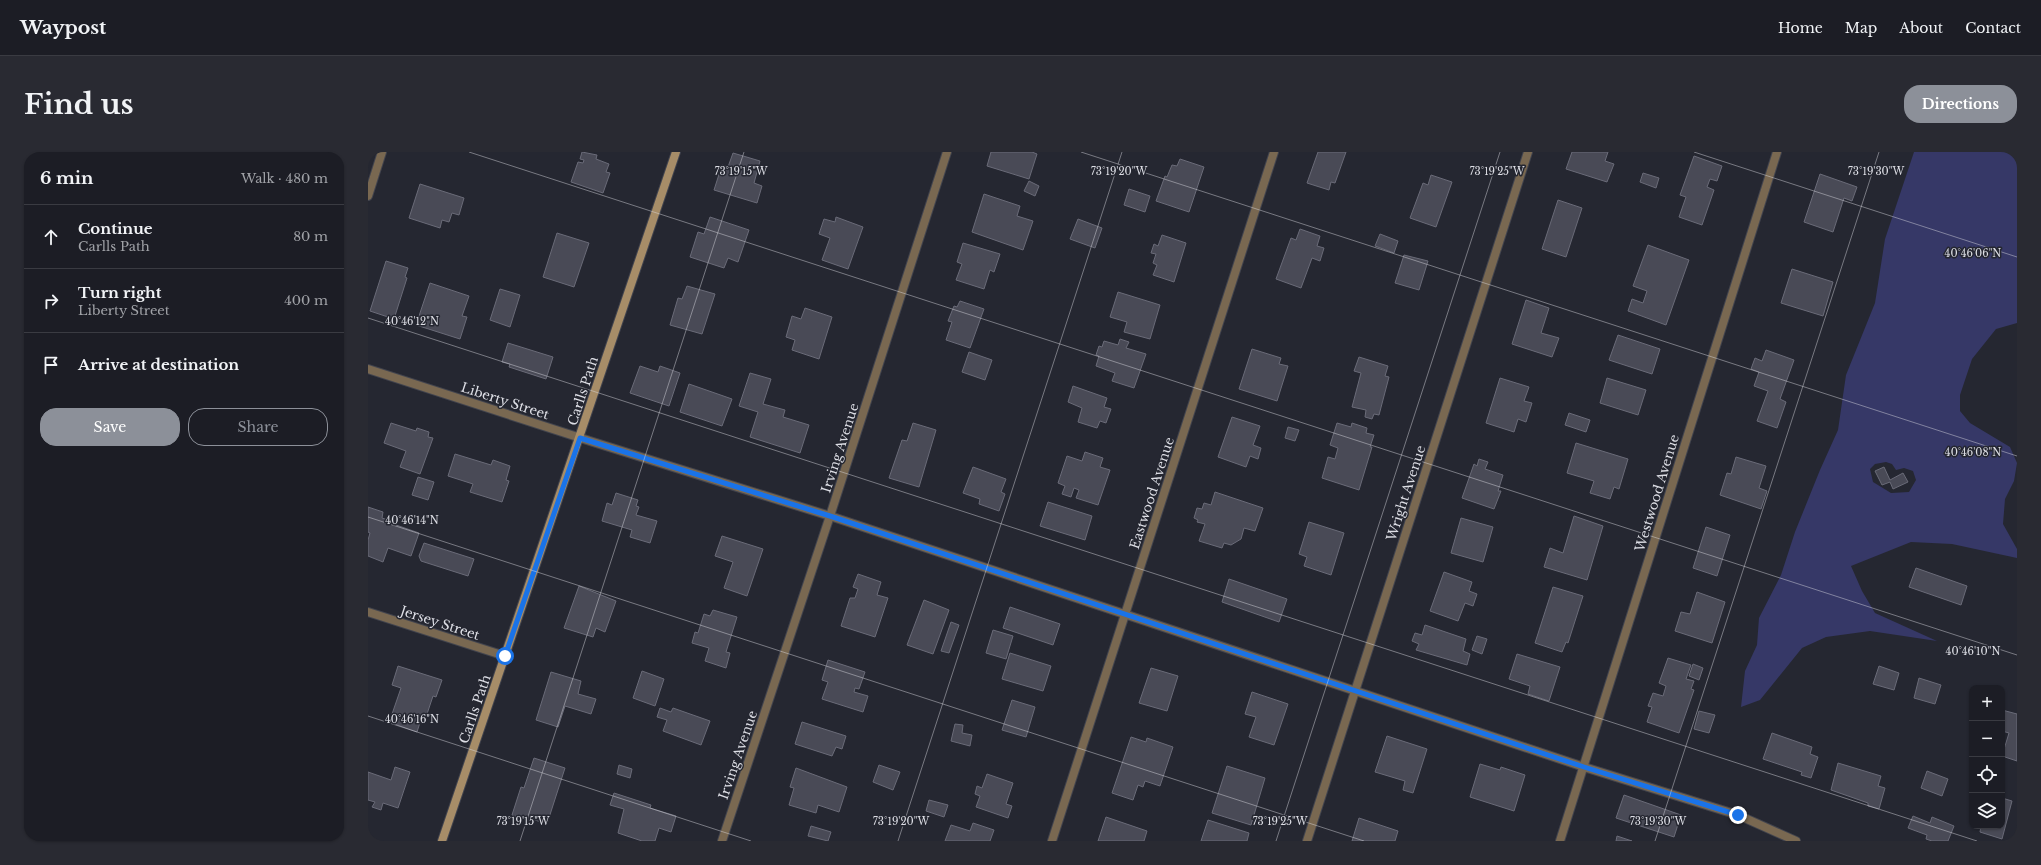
<!DOCTYPE html>
<meta charset="utf-8">
<style>
body{margin:0;font-family:"Libre Baskerville",serif;background:#292a32;color:#f1f3f6}
.controls{position:absolute;right:12px;bottom:12px;display:grid;overflow:hidden;border-radius:8px;box-shadow:0 1px 3px #0004}
.controls button{width:36px;height:36px;display:grid;place-items:center;padding:0;border:0;border-bottom:1px solid #3a3b42;background:#1c1d25;color:#f1f3f6;font:20px sans-serif}
.stop{position:absolute;width:12px;height:12px;margin:-9px;border:3px solid #1a73e8;border-radius:50%;background:#fff}
.stop.end{background:#1a73e8;border-color:#fff;box-shadow:0 1px 4px #0008}
.list{margin:0;padding:0;list-style:none}
h2{display:flex;justify-content:space-between;align-items:center;height:52px;margin:0;padding:0 16px;font-size:17px}
h2 small{font-size:13px;font-weight:400;color:#a0a2a7}
.list li{display:grid;grid-template-columns:26px 1fr auto;gap:12px;align-items:center;box-sizing:border-box;height:64px;padding:0 16px;border-top:1px solid #3a3b42}
.list b{display:block;font-size:15px;white-space:nowrap}
.list p{margin:0;font-size:13px;white-space:nowrap;color:#a0a2a7}
.list em{font-size:13px;font-style:normal;color:#a0a2a7}
.actions{display:flex;gap:8px;padding:12px 16px}
.actions a{flex:1;padding:9px 0;border:1px solid #8c9099;border-radius:16px;text-align:center;font-size:14px;color:#8c9099}
.actions .main{background:#8c9099;color:#fff}
.icon{flex:none;width:22px;height:22px;fill:none;stroke:currentColor;stroke-width:2;stroke-linecap:round;stroke-linejoin:round}
.map{position:relative;flex:none;width:1649px;height:689px;overflow:hidden;border-radius:16px}
header{display:flex;align-items:center;gap:24px;box-sizing:border-box;height:56px;padding:0 20px;background:#1c1d25;border-bottom:1px solid #3a3b42}
header strong{font-size:19px}
nav{display:flex;gap:22px;margin-inline-start:auto;font-size:14px}
.intro{display:flex;align-items:center;justify-content:space-between;box-sizing:border-box;height:96px;padding:0 24px}
h1{margin:0;font-size:28px}
.button{padding:10px 18px;border-radius:16px;background:#8c9099;color:#fff;font-size:14px;font-weight:700}
main{display:flex;gap:24px;padding:0 24px}
aside{flex:1;background:#1c1d25;border-radius:16px;box-shadow:0 1px 3px #0004}
.map>svg:first-child{display:block}
.green{fill:#363867;fill-rule:evenodd}
.building{fill:#494a56;stroke:#6a6b78}
.lines{fill:none;stroke-linecap:round;stroke-linejoin:round}
.street-casing{stroke:#42444e;stroke-width:10}
.secondary-casing{stroke:#42444e;stroke-width:10}
.street{stroke:#796851;stroke-width:8}
.secondary{stroke:#a78d68;stroke-width:8}
.route{stroke:#1a73e8;stroke-width:5}
.ticks{fill:none;stroke:#dddee5;stroke-width:1;stroke-opacity:0.45}
.labels{text-anchor:middle;dominant-baseline:central;stroke-width:3;stroke-linejoin:round;paint-order:stroke}
.street-label{font-size:13px;fill:#dddee5;stroke:#252731}
.ticks-label{font-size:10px;text-anchor:middle;fill:#dddee5;stroke:#252731;stroke-width:3;stroke-linejoin:round;paint-order:stroke}
</style>
<header>
<strong>Waypost</strong>
<nav><a>Home</a><a>Map</a><a>About</a><a>Contact</a></nav>
</header>
<div class="intro"><h1>Find us</h1><a class="button">Directions</a></div>
<main>
<aside>
<h2>6 min<small>Walk · 480 m</small></h2>
<ul class="list">
<li><svg class="icon" aria-label="ahead" viewBox="0 0 24 24"><path d="M12 20V5M6 11l6-6 6 6"/></svg><div><b>Continue</b><p>Carlls Path</p></div><em>80 m</em></li>
<li><svg class="icon" aria-label="right" viewBox="0 0 24 24"><path d="M7 20v-9h11M14 6l5 5-5 5"/></svg><div><b>Turn right</b><p>Liberty Street</p></div><em>400 m</em></li>
<li><svg class="icon" aria-label="arrive" viewBox="0 0 24 24"><path d="M6 21V4h12l-3 4 3 4H6"/></svg><div><b>Arrive at destination</b></div></li>
</ul>
<div class="actions"><a class="main">Save</a><a>Share</a></div>
</aside>
<div class="map">
<svg width="1649" height="689" viewBox="0 0 1649 689">
<rect width="100%" height="100%" fill="#252731"/>
<path class="green" d="M 1546,0 L 1649,0 L 1649,171 L 1628,177 L 1604,207 L 1592,243 L 1592,259 L 1602,271 L 1642,295 L 1649,311 L 1646,329 L 1637,347 L 1635,372 L 1649,397 L 1649,406 L 1584,392 L 1543,390 L 1483,414 L 1494,439 L 1507,461 L 1569,489 L 1502,479 L 1458,485 L 1434,496 L 1392,548 L 1373,555 L 1377,519 L 1389,493 L 1391,466 L 1413,423 L 1427,380 L 1452,318 L 1470,278 L 1478,223 L 1507,151 L 1517,87 ZM 1518,310 L 1524,312 L 1528,318 L 1536,316 L 1545,319 L 1548,328 L 1541,340 L 1523,341 L 1505,330 L 1502,317 L 1507,312 Z"/>
<g class="building">
<polygon points="214,0 229,3 228,7 241,12 238,20 242,21 235,41 203,30 210,10 215,11 216,8 212,7"/>
<polygon points="623,0 664,0 669,2 661,27 619,14"/>
<polygon points="950,0 978,0 967,31 963,30 961,38 939,31"/>
<polygon points="1204,0 1240,0 1237,9 1246,12 1239,30 1198,17"/>
<polygon points="365,1 392,9 386,31 394,34 389,51 346,38 354,13 360,15"/>
<polygon points="1326,4 1354,14 1349,29 1342,27 1339,35 1346,38 1334,73 1311,65 1318,45 1312,43"/>
<polygon points="812,7 836,15 821,60 788,49 797,24 799,25 804,13 809,14"/>
<polygon points="1275,21 1291,26 1288,36 1272,30"/>
<polygon points="1452,22 1489,35 1484,49 1476,46 1465,80 1436,70"/>
<polygon points="1063,23 1084,30 1068,75 1042,66 1055,31 1060,33"/>
<polygon points="661,29 671,34 667,44 656,39"/>
<polygon points="52,32 96,46 91,63 84,61 81,70 74,68 72,76 41,66"/>
<polygon points="761,37 782,44 777,60 756,53"/>
<polygon points="616,42 652,54 649,64 665,69 655,98 604,80"/>
<polygon points="1190,48 1214,56 1198,105 1174,97"/>
<polygon points="342,65 381,78 370,110 360,106 356,116 322,105 330,80 336,82"/>
<polygon points="468,65 495,75 480,117 454,108 462,86 451,82 456,67 467,70"/>
<polygon points="710,67 734,76 727,96 702,87"/>
<polygon points="932,77 952,84 949,94 956,96 952,109 944,106 933,136 908,127 923,86 928,88"/>
<polygon points="189,81 221,91 206,135 175,125"/>
<polygon points="1012,82 1030,89 1026,101 1007,94"/>
<polygon points="794,83 818,91 806,130 785,123 789,113 785,111 788,102 783,101 786,92 790,94"/>
<polygon points="595,91 632,102 626,120 622,118 616,137 588,128 594,112 589,110"/>
<polygon points="1280,93 1321,108 1298,173 1260,159 1264,147 1275,151 1279,139 1265,134"/>
<polygon points="1036,103 1060,109 1051,138 1027,131"/>
<polygon points="18,109 40,116 37,125 39,126 26,167 2,159"/>
<polygon points="1424,117 1465,130 1455,164 1413,151"/>
<polygon points="62,131 101,144 94,164 99,165 92,187 48,173"/>
<polygon points="319,134 347,142 334,182 302,173 310,146 314,147"/>
<polygon points="132,137 152,143 142,175 122,168"/>
<polygon points="750,140 792,153 782,187 756,180 759,170 742,165"/>
<polygon points="1158,148 1181,156 1173,181 1191,186 1184,205 1144,192"/>
<polygon points="592,149 616,157 602,196 578,188 584,170 580,169 586,154 589,155"/>
<polygon points="437,156 464,165 451,207 424,198 427,188 418,185 424,164 433,167"/>
<polygon points="1250,183 1292,197 1284,222 1241,208"/>
<polygon points="752,187 761,190 758,196 778,202 766,236 744,229 747,221 728,214 731,204 728,203 731,194 734,195 736,189 750,193"/>
<polygon points="140,191 185,205 178,227 141,215 142,212 134,210"/>
<polygon points="884,197 913,206 911,212 920,214 909,249 871,237"/>
<polygon points="1398,198 1426,208 1412,247 1418,250 1409,276 1389,269 1400,239 1386,234 1391,220 1383,217 1387,206 1394,209"/>
<polygon points="601,200 624,208 617,228 594,220"/>
<polygon points="991,205 1020,214 1017,224 1021,225 1011,263 1006,262 1004,267 997,265 998,258 984,255 993,221 986,219"/>
<polygon points="272,214 290,220 292,214 312,221 301,254 262,241"/>
<polygon points="382,221 403,227 395,252 417,258 415,265 441,273 432,301 382,285 390,260 371,254"/>
<polygon points="1132,226 1161,235 1156,249 1164,251 1158,270 1150,267 1146,280 1118,271"/>
<polygon points="1239,226 1278,238 1270,263 1232,251"/>
<polygon points="321,232 364,247 354,274 312,260"/>
<polygon points="705,234 739,246 736,255 743,257 738,271 732,269 729,276 710,270 714,256 700,250"/>
<polygon points="1201,261 1222,268 1218,280 1197,273"/>
<polygon points="864,265 892,274 885,293 893,296 890,307 882,304 878,315 850,305"/>
<polygon points="23,271 48,279 49,276 61,280 60,285 65,286 52,322 32,315 38,299 16,291"/>
<polygon points="545,271 568,278 551,335 521,326 534,288 539,289"/>
<polygon points="969,271 983,275 984,271 999,276 998,281 1006,283 1002,295 1004,295 991,338 954,326 960,305 967,307 970,296 962,293"/>
<polygon points="920,275 931,278 927,289 917,286"/>
<polygon points="1208,291 1260,307 1251,337 1246,335 1242,347 1222,341 1226,329 1199,321"/>
<polygon points="717,300 735,306 732,315 742,318 730,353 708,346 711,338 706,336 703,345 694,342 697,334 690,331 699,304 714,309"/>
<polygon points="87,302 123,313 125,308 142,314 138,328 141,329 134,350 102,340 105,332 80,324"/>
<polygon points="1368,305 1398,314 1391,336 1399,339 1393,357 1352,343 1359,321 1363,322"/>
<polygon points="1111,307 1120,310 1117,317 1135,323 1130,339 1133,339 1126,357 1094,346 1106,312 1109,314"/>
<polygon points="605,315 638,327 633,340 637,342 631,359 611,352 612,347 595,341"/>
<polygon points="1516,315 1522,328 1535,321 1540,330 1525,337 1522,330 1514,333 1507,319"/>
<polygon points="50,325 66,330 60,348 44,343"/>
<polygon points="847,340 895,356 887,379 876,376 873,387 863,393 856,391 854,396 831,389 837,372 829,370 830,368 826,366 829,356 834,357 836,351 843,353"/>
<polygon points="248,341 270,348 268,354 271,355 268,363 289,369 282,391 262,385 264,378 234,369 239,351 244,353"/>
<polygon points="680,350 724,364 717,388 672,374"/>
<polygon points="0,355 15,360 14,366 29,371 28,373 51,381 43,404 20,396 15,410 0,404 0,388 2,381 0,380"/>
<polygon points="1206,364 1235,374 1219,428 1176,415 1182,396 1195,401"/>
<polygon points="1093,366 1125,375 1115,410 1083,401"/>
<polygon points="941,370 976,381 963,423 936,414 939,405 931,402"/>
<polygon points="1338,375 1362,383 1349,424 1325,416"/>
<polygon points="354,384 395,397 379,444 356,436 365,410 347,404"/>
<polygon points="56,391 106,407 100,424 53,409 51,404"/>
<polygon points="1548,416 1599,434 1593,453 1541,435"/>
<polygon points="1076,420 1104,430 1101,439 1109,442 1105,454 1097,451 1090,469 1062,459"/>
<polygon points="490,422 513,430 509,443 520,446 507,485 473,474 482,446 487,446 490,437 485,435"/>
<polygon points="861,427 919,447 911,470 854,450"/>
<polygon points="211,434 248,449 237,480 228,476 225,485 196,476"/>
<polygon points="1185,435 1215,444 1200,491 1198,490 1194,500 1167,491"/>
<polygon points="1329,440 1357,450 1344,491 1307,479 1313,460 1322,462"/>
<polygon points="556,448 581,458 565,502 539,493"/>
<polygon points="642,455 692,472 685,493 635,476"/>
<polygon points="345,458 369,465 358,500 362,501 358,516 337,509 341,496 324,491 327,480 330,481 336,462 342,464"/>
<polygon points="583,470 591,473 581,501 573,499"/>
<polygon points="1057,473 1098,487 1095,499 1102,502 1099,513 1048,498 1051,492 1044,489 1047,481 1054,483"/>
<polygon points="625,478 645,484 638,507 618,501"/>
<polygon points="1109,484 1119,487 1114,502 1104,498"/>
<polygon points="642,501 683,514 675,539 634,527"/>
<polygon points="1149,502 1192,515 1181,549 1160,542 1162,534 1141,527"/>
<polygon points="1300,506 1323,513 1318,527 1326,529 1323,537 1326,538 1311,581 1279,570 1284,555 1280,554 1285,541 1295,544 1298,534 1291,531"/>
<polygon points="460,508 497,520 491,537 487,536 486,540 500,544 495,560 454,547 460,530 454,528"/>
<polygon points="1325,512 1335,516 1331,528 1321,524"/>
<polygon points="30,514 74,528 68,545 65,544 58,565 54,564 49,580 24,571 26,566 23,565 33,536 24,533"/>
<polygon points="1511,514 1531,521 1526,538 1505,532"/>
<polygon points="783,516 810,524 799,559 771,551"/>
<polygon points="274,519 296,527 287,554 265,546"/>
<polygon points="183,520 213,529 210,542 228,547 223,562 197,554 190,575 168,568"/>
<polygon points="1551,526 1573,533 1567,552 1546,546"/>
<polygon points="884,540 920,552 906,593 881,585 888,565 877,562"/>
<polygon points="644,548 667,555 658,585 634,578"/>
<polygon points="292,556 303,560 305,556 342,569 333,593 295,579 299,568 289,565"/>
<polygon points="1634,558 1649,562 1649,609 1634,604 1641,581 1634,579"/>
<polygon points="1331,559 1347,563 1341,581 1326,577"/>
<polygon points="434,570 478,584 474,597 468,595 464,604 427,592"/>
<polygon points="587,572 595,573 594,581 604,583 602,594 583,589"/>
<polygon points="1404,581 1444,595 1442,602 1450,605 1443,626 1433,623 1434,620 1395,607"/>
<polygon points="1019,584 1059,597 1045,641 1035,638 1037,629 1007,620"/>
<polygon points="763,585 778,590 779,586 805,595 792,634 777,629 775,635 770,633 765,648 744,641"/>
<polygon points="166,606 197,616 179,672 164,667 163,670 144,663 153,635 156,636"/>
<polygon points="1470,611 1513,624 1510,634 1517,636 1511,657 1500,654 1500,651 1463,638"/>
<polygon points="1112,612 1132,618 1133,615 1157,623 1146,659 1102,645"/>
<polygon points="251,613 264,617 262,626 249,622"/>
<polygon points="511,613 532,620 525,638 505,630"/>
<polygon points="859,614 897,626 883,673 844,661"/>
<polygon points="27,615 42,620 30,656 15,651 13,658 4,655 7,650 0,648 0,620 23,628"/>
<polygon points="428,616 479,635 471,660 450,653 448,661 421,653 426,636 422,635"/>
<polygon points="1559,619 1580,627 1574,644 1553,636"/>
<polygon points="619,622 645,631 638,652 644,654 640,666 608,655 612,644 607,642 609,634 614,636"/>
<polygon points="246,641 283,653 282,656 308,664 303,680 291,676 287,689 274,689 250,681 256,657 242,653"/>
<polygon points="1256,643 1313,663 1306,685 1248,666"/>
<polygon points="1634,646 1644,649 1634,687 1612,680 1613,674 1634,674"/>
<polygon points="561,648 580,653 576,665 558,659"/>
<polygon points="1545,664 1562,671 1564,665 1586,674 1580,689 1564,689 1558,687 1559,683 1540,676"/>
<polygon points="738,665 779,679 776,689 730,689"/>
<polygon points="991,666 1030,679 1027,689 984,689"/>
<polygon points="840,668 881,681 879,689 833,689"/>
<polygon points="605,671 626,678 622,689 577,689 583,673 602,679"/>
<polygon points="443,674 463,680 460,689 440,684"/>
<polygon points="1249,684 1264,689 1248,689"/>
</g>
<g class="lines">
<defs>
<g id="street">
<polyline points="0,44 14,0"/>
<polyline points="0,217 225,290 462,364 1216,615 1370,663 1428,689"/>
<polyline points="0,460 137,504"/>
<polyline points="354,689 462,364 579,0"/>
<polyline points="684,689 906,0"/>
<polyline points="939,689 1160,0"/>
<polyline points="1192,689 1409,0"/>
</g>
<polyline id="secondary" points="74,689 308,0"/>
</defs>
<use href="#street" class="street-casing"/>
<use href="#secondary" class="secondary-casing"/>
<use href="#street" class="street"/>
<use href="#secondary" class="secondary"/>
</g>
<g class="lines">
<polyline class="route" points="137,504 212,286 462,364 1216,615 1370,663"/>
</g>
<path class="ticks" d="M 101,0 L 1649,503M 713,0 L 1649,304M 1326,0 L 1649,105M 0,166 L 1609,689M 0,365 L 996,689M 0,564 L 383,689M 152,689 L 376,0M 530,689 L 754,0M 908,689 L 1132,0M 1287,689 L 1511,0"/>
<g class="labels">
<g class="street-label">
<text transform="translate(215 239) rotate(-72)">Carlls Path</text>
<text transform="translate(137 249) rotate(18)">Liberty Street</text>
<text transform="translate(472 296) rotate(-72)">Irving Avenue</text>
<text transform="translate(784 341) rotate(-72)">Eastwood Avenue</text>
<text transform="translate(1038 341) rotate(-72)">Wright Avenue</text>
<text transform="translate(1289 341) rotate(-73)">Westwood Avenue</text>
<text transform="translate(72 471) rotate(18)">Jersey Street</text>
<text transform="translate(107 557) rotate(-71)">Carlls Path</text>
<text transform="translate(370 603) rotate(-71)">Irving Avenue</text>
</g>
</g>
<g class="ticks-label">
<text x="373" y="23">73°19'15"W</text>
<text x="751" y="23">73°19'20"W</text>
<text x="1129" y="23">73°19'25"W</text>
<text x="1508" y="23">73°19'30"W</text>
<text x="1605" y="105">40°46'06"N</text>
<text x="44" y="173">40°46'12"N</text>
<text x="1605" y="304">40°46'08"N</text>
<text x="44" y="372">40°46'14"N</text>
<text x="1605" y="503">40°46'10"N</text>
<text x="44" y="571">40°46'16"N</text>
<text x="1290" y="673">73°19'30"W</text>
<text x="155" y="673">73°19'15"W</text>
<text x="533" y="673">73°19'20"W</text>
<text x="912" y="673">73°19'25"W</text>
</g>
</svg>
<div class="controls">
<button>+</button>
<button>−</button>
<button><svg class="icon" aria-label="locate" viewBox="0 0 24 24"><circle cx="12" cy="12" r="6"/><path d="M12 2v4M12 18v4M2 12h4M18 12h4"/></svg></button>
<button><svg class="icon" aria-label="layers" viewBox="0 0 24 24"><path d="M12 4l9 5-9 5-9-5zM3 14l9 5 9-5"/></svg></button>
</div>
<div class="stop" style="left:137px;top:504px"></div>
<div class="stop end" style="left:1370px;top:663px"></div>
</div>
</main>
